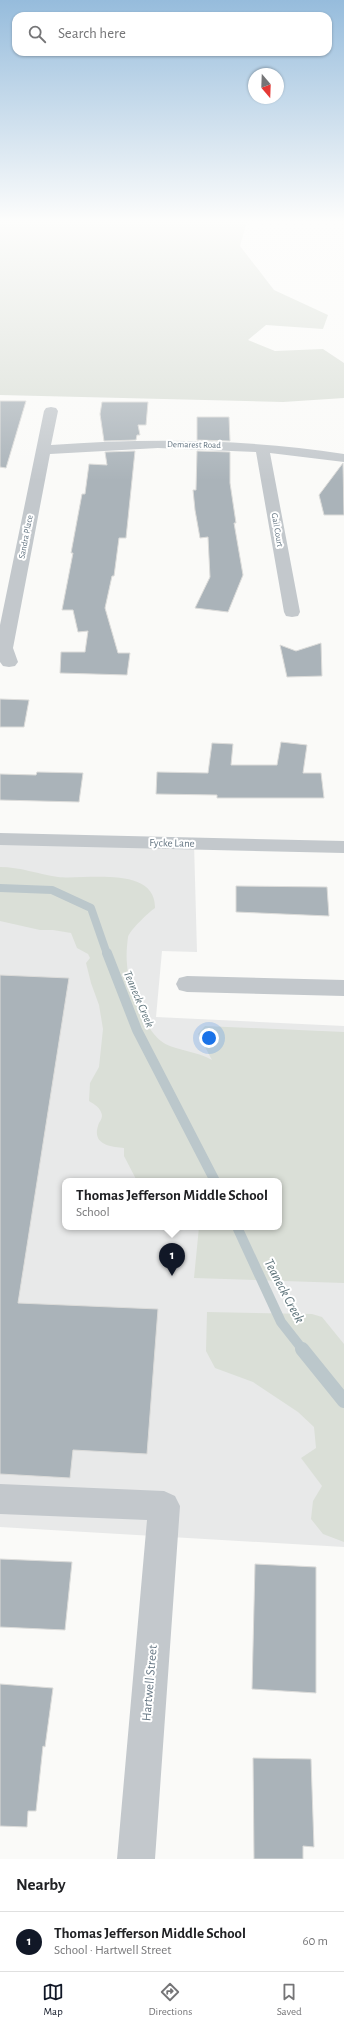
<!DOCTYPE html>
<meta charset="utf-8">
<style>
body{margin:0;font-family:"Alegreya Sans",sans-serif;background:#f2f2f2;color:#202124}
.compass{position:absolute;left:248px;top:68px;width:36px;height:36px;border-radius:50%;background:#fff;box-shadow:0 1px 3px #0004;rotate:161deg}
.you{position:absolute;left:209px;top:1038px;width:14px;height:14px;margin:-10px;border:3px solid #fff;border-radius:50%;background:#1a73e8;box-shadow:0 0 0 6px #1a73e833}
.badge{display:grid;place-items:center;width:26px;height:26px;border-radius:50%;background:#111827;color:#fff;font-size:13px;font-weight:700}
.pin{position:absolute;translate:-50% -33px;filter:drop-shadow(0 1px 2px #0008)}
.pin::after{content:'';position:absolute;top:21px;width:14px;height:12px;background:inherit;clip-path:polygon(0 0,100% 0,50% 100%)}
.popup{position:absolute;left:62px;top:1178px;width:220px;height:52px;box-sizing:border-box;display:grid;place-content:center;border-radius:8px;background:#fff;filter:drop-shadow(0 1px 3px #0005);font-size:13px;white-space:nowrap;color:#757577}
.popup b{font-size:15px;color:#202124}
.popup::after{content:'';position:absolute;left:50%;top:100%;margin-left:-8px;border:8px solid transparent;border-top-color:#fff}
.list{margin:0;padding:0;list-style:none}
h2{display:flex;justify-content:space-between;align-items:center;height:52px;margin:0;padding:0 16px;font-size:17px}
h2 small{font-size:13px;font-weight:400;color:#757577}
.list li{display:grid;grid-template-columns:26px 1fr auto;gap:12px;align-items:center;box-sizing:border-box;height:60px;padding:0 16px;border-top:1px solid #e0e0e0}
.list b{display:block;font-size:15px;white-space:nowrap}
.list p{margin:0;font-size:13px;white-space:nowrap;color:#757577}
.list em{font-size:13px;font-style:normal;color:#757577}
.icon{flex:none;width:22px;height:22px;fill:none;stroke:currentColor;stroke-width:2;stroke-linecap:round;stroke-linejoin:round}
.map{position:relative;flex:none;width:344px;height:1859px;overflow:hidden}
.search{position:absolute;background:#fff;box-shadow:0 1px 3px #0004;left:12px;right:12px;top:12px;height:44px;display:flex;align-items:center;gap:10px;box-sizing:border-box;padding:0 14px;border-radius:12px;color:#757577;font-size:15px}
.sheet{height:112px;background:#fff}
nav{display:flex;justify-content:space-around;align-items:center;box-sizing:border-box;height:56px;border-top:1px solid #e0e0e0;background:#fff;font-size:11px;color:#757577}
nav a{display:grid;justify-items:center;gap:2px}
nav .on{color:#111827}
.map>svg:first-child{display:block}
.built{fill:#e8e9e9;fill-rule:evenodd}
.green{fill:#dadfd7}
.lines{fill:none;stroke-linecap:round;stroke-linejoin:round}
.stream-far2{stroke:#bbc7cb;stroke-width:8}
.stream-far1{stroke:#bbc7cb;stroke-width:10}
.stream{stroke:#bbc7cb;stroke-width:14}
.building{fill:#aab3b9;stroke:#dcdcda}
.minor{fill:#c3c8cc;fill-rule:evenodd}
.labels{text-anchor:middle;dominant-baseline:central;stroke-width:4;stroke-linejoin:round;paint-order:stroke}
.far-street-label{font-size:9px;fill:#657683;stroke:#fff}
.street-label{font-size:11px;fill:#657683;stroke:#fff}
.water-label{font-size:12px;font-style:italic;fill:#60757c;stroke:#fff}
.near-street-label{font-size:13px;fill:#657683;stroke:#fff}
.near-water-label{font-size:14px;font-style:italic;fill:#60757c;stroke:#fff}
</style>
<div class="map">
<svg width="344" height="1859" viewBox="0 0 344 1859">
<rect width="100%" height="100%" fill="#fafaf8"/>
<path class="built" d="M 0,839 L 194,843 L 197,952 L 162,951 L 156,1017 L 344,1026 L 344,1547 L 0,1527 ZM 65,1181 L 279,1181 L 279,1227 L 65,1227 Z"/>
<g class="green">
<polygon points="0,221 247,221 240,246 274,290 328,315 323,329 266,325 248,340 275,351 323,349 344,363 344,398 283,402 0,395"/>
<path d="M 0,867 C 20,867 38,874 58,877 C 84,880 156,865 155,908 C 149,912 130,930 128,937 C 127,945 126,956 127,964 C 128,986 144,1028 161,1041 C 171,1050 198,1051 212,1060 L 198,1034 L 205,1026 L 344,1032 L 344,1283 L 194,1278 L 199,1227 L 279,1227 L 279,1181 L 137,1181 L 124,1156 L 124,1148 C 111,1147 92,1145 98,1126 C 99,1121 104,1118 101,1112 C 99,1107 94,1104 89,1101 L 90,1083 L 99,1067 L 103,1029 L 99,1005 L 91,983 L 86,963 L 90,958 L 88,954 L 77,948 L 71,933 L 53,930 L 40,930 L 0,921 Z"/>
<polygon points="207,1312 312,1314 322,1317 344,1344 344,1542 323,1534 311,1519 313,1501 322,1486 301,1458 316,1448 314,1427 298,1412 253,1382 215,1368 206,1351"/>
</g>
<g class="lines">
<polyline class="stream-far2" points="0,888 52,890 91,908 107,954"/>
<g class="stream-far1">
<polyline points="107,953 137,1030 215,1181"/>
<polyline points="237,1227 281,1322 303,1350"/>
</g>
<polyline class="stream" points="302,1349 344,1401"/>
</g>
<g class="building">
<polygon points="0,401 26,401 6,468 0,467"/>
<polygon points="102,402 148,402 146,425 138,425 140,435 137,435 136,440 104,441 100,414"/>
<polygon points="197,417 229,417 230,441 197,440"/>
<polygon points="135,451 126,538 119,538 114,576 112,576 105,608 118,653 130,653 127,675 60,673 61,652 85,652 88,631 78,632 73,610 62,610 73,553 71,553 82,494 85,494 89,464 107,465 105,452"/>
<polygon points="197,451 230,452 230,483 236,523 234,523 243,575 228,612 195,608 210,577 208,537 200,538 195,510 193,490 196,490"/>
<polygon points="343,463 344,515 324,515 319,495"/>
<polygon points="321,643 322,676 287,677 280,645 296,651"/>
<polygon points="0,699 29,700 24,727 0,727"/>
<polygon points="281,742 307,745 303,773 321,773 324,798 217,798 217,795 156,794 157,772 208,773 212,743 233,744 231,765 277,765"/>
<polygon points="37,772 83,773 79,802 0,800 0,774 36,775"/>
<polygon points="236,886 327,887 329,916 236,912"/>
<polygon points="0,975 69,978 18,1303 158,1309 147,1454 73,1450 70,1478 0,1474"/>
<polygon points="0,1559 72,1562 65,1630 0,1627"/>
<polygon points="255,1564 316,1567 316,1693 252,1689"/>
<polygon points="0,1684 53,1688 45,1747 43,1746 36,1811 28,1811 27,1827 0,1826"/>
<polygon points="253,1758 311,1759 314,1847 303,1846 303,1859 254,1859"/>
</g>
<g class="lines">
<g class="minor">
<path d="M 51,407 L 56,408 L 58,411 L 51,445 C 150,438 246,439 344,454 L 344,462 L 270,453 L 300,612 L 298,616 L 292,617 L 286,616 L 284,612 L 256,452 L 158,448 L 50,454 L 13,648 L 18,662 L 15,666 L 9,667 L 3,666 L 0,662 L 0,625 L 44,411 L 46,408 Z"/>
<polygon points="0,833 344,841 344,853 0,845"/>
<polygon points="187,976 344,980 344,996 187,992 179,990 176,984 179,978"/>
<polygon points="0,1484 164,1491 175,1496 180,1506 155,1859 117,1859 147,1520 0,1514"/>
</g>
</g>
<linearGradient id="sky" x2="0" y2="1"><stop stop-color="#96bcdc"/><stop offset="0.46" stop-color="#fdfdfc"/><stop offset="1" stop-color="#fdfdfc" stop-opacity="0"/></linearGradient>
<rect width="344" height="481" fill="url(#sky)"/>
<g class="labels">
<g class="far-street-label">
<text transform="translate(194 445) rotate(1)">Demarest Road</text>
<text transform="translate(277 530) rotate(80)">Gail Court</text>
<text transform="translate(26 537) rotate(-79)">Sandra Place</text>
</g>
<g class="street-label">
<text transform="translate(172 843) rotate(1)">Fycke Lane</text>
</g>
<g class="water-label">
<text transform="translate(139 999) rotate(67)">Teaneck Creek</text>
</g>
<g class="near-street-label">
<text transform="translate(150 1683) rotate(-85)">Hartwell Street</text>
</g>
<g class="near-water-label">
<text transform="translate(284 1291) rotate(62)">Teaneck Creek</text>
</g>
</g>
</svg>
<svg class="compass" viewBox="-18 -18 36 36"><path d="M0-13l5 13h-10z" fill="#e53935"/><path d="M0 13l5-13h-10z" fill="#757577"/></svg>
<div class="you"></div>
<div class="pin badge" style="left:172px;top:1276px">1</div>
<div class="popup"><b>Thomas Jefferson Middle School</b>School</div>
<div class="search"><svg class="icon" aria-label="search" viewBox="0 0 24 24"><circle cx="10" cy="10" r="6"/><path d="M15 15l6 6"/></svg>Search here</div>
</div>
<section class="sheet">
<h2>Nearby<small></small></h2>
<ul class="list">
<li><span class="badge">1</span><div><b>Thomas Jefferson Middle School</b><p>School · Hartwell Street</p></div><em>60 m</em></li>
</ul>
</section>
<nav>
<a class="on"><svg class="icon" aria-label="map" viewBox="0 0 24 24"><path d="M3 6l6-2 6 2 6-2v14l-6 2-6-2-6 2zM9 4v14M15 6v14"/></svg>Map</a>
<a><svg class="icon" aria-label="directions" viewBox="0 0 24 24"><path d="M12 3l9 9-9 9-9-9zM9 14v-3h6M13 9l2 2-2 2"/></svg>Directions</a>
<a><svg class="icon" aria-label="saved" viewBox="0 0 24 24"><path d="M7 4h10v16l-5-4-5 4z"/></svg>Saved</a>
</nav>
